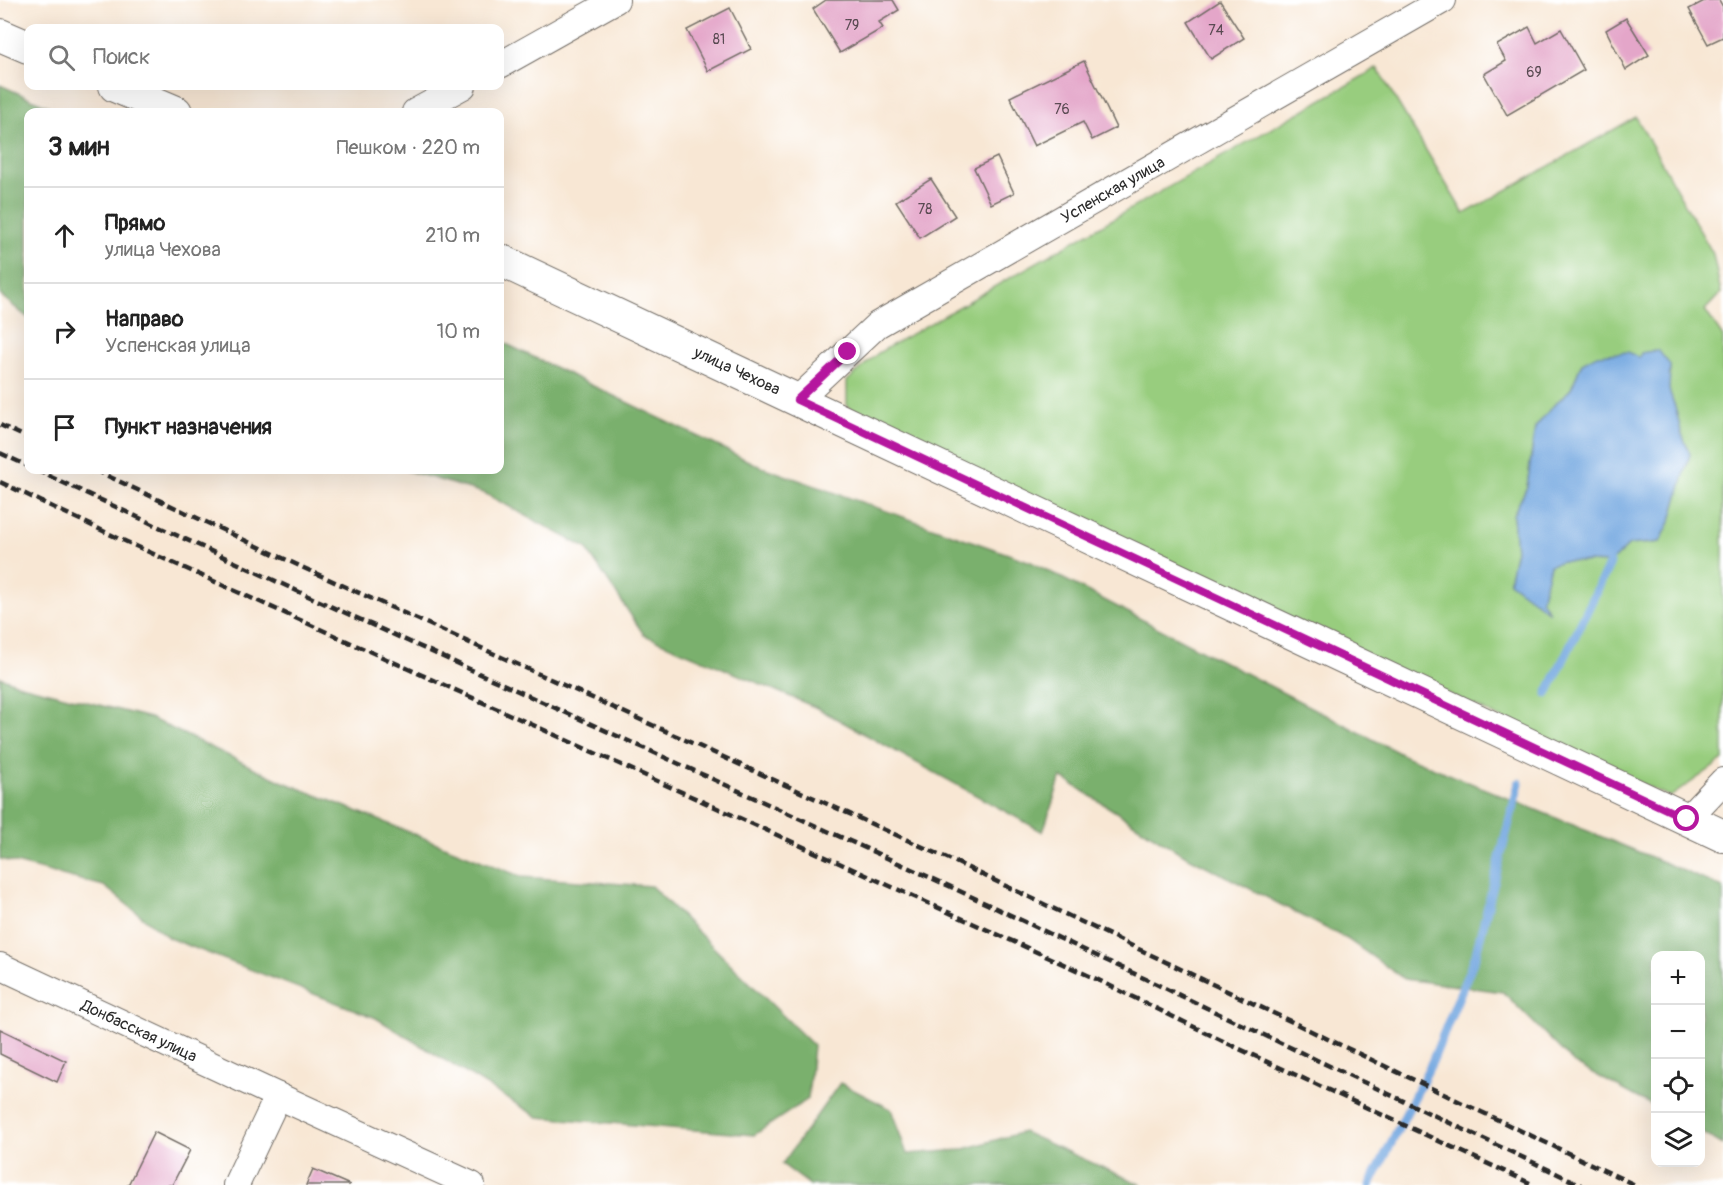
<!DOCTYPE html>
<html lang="ru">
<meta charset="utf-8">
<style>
body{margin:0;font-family:Pangolin,sans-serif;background:#f2f2f2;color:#222}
.controls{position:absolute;right:18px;bottom:18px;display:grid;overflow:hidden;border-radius:12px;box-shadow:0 6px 24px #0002}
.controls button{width:54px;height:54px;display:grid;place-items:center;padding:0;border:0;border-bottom:2px solid #e0e0e0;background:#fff;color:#222;font:30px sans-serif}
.stop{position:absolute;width:18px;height:18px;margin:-14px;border:4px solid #b5179e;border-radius:50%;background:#fff}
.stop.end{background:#b5179e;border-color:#fff;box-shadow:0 2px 6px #0008}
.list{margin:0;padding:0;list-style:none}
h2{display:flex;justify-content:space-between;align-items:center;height:78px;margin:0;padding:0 24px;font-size:26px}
h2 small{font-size:20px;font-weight:400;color:#767676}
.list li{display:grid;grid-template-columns:39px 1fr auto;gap:18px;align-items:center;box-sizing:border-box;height:96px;padding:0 24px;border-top:2px solid #e0e0e0}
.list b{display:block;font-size:22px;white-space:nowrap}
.list p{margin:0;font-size:20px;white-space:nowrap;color:#767676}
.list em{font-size:20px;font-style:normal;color:#767676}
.icon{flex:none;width:33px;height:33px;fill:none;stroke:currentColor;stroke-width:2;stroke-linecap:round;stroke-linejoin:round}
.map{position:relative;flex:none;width:1723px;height:1185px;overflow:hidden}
.search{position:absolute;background:#fff;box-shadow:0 6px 24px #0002;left:24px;top:24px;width:480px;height:66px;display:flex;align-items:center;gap:15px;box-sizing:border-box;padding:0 21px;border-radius:12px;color:#767676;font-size:22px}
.panel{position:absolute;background:#fff;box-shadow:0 6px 24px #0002;left:24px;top:108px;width:480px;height:366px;border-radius:12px}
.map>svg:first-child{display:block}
.green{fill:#98cd7e;stroke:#627c54;stroke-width:1.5;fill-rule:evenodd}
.forest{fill:#7ab06d;stroke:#526e4c;stroke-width:1.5}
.water{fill:#73a7e0;stroke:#4f6986;stroke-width:1.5}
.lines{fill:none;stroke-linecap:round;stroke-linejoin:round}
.stream{stroke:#73a7e0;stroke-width:9}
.building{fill:#e4a6c9}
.minor-casing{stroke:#736d66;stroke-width:28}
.tertiary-casing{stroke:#736d66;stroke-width:34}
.minor{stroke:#fff;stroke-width:26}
.tertiary{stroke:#fff;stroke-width:32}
.rail{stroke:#2b2b2b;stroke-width:4.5;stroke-dasharray:9 4.5;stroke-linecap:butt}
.route{stroke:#b5179e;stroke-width:8}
.labels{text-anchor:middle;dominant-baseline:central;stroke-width:4.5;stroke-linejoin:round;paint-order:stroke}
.number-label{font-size:14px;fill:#594a52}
.street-label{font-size:16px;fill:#2b2b2b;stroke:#fff}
</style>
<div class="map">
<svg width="1723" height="1185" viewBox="0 0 1723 1185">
<rect width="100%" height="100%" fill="#fff"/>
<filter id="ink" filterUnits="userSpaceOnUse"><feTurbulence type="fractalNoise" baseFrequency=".0167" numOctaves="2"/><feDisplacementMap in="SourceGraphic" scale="12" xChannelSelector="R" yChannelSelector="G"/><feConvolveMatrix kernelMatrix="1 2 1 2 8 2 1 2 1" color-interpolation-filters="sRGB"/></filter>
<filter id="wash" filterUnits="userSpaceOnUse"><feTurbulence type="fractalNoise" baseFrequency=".008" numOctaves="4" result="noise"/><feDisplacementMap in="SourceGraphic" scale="24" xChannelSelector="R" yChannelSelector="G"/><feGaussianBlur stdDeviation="1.35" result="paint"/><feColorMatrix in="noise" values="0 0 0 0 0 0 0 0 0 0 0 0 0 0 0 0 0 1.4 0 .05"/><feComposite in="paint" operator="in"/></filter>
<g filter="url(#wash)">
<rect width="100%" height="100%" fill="#f8e7d4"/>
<path class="green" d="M 1377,68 L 1464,214 L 1636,117 L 1713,254 L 1721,293 L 1705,310 L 1723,337 L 1723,760 L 1670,797 L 865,422 L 847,406 L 847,381 L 878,353 ZM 1639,359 L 1670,365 L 1669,390 L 1676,410 L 1681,432 L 1690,454 L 1671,520 L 1660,542 L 1629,545 L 1610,563 L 1562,561 L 1550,565 L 1541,600 L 1548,610 L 1509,582 L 1516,550 L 1513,515 L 1527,487 L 1535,428 L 1551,408 L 1571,389 L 1582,363 Z"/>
<g class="forest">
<polygon points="0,85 61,112 28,112 28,318 0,295"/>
<polygon points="500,341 759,466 1031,562 1405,756 1663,862 1723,888 1723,1145 1701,1132 1700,956 1656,956 1655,1107 1574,1063 1503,992 1404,979 1347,939 1179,852 1061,777 1043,832 817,708 644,635 586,548 484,493 405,470 500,470"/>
<polygon points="0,677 21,685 150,718 281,781 522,877 651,886 813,1045 808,1099 754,1135 538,1117 376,1018 169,938 104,886 0,859"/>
<polygon points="840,1083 891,1109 907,1154 961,1150 1023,1132 1142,1185 810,1185 782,1164"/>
</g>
<polygon class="water" points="1658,350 1670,365 1669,390 1676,410 1681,432 1690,454 1671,520 1660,542 1629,545 1610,563 1562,561 1550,565 1541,600 1549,612 1509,582 1516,550 1513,515 1527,487 1535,428 1551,408 1571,389 1582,363 1597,355 1628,352 1639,358 1641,353"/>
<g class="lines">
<g class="stream">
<polyline points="1547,694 1610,563"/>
<polyline points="1370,1185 1432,1062 1475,957 1519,783"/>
</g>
</g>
<g id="blocks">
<g class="building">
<polygon points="826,0 893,0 899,10 879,22 883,28 840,53 813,9"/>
<polygon points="1706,0 1719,0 1723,7 1723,37 1708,44 1689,9"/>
<polygon points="1220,1 1244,38 1211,59 1188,22"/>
<polygon points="730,8 751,49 708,71 687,30"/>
<polygon points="1626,18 1649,55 1626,70 1606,30"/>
<polygon points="1529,27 1537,43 1561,29 1584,70 1507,115 1484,74 1506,61 1497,45"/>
<polygon points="1084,61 1116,128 1092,140 1083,122 1034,146 1010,97"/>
<polygon points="997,157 1014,193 991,204 974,168"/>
<polygon points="931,179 955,216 920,238 896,201"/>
<polygon points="0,1029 66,1061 57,1082 0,1054"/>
<polygon points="154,1132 190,1150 172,1185 128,1185"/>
<polygon points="313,1169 350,1185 306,1185"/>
</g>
</g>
</g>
<g filter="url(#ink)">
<use href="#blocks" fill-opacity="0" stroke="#736d66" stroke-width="1.5"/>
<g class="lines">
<defs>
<g id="minor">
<polyline points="500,65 616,0"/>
<polyline points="415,112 463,86"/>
<polyline points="797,400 877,325 1443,0"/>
<polyline points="1687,819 1723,781"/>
<polyline points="0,966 278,1096"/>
<polyline points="236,1185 278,1096 472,1185"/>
</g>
<g id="tertiary">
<polyline points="0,35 28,47"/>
<polyline points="115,86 176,112"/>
<polyline points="500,260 1723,836"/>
</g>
</defs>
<use href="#minor" class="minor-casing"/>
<use href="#tertiary" class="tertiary-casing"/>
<use href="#minor" class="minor"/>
<use href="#tertiary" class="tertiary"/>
<g class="rail">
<polyline points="0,425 28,438"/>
<polyline points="0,453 28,466"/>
<polyline points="36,470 308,596 949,886 1581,1185"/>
<polyline points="95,470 306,569 945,857 1635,1185"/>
<polyline points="0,482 118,538 1092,977 1231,1045 1534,1185"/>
</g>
</g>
</g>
<g class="lines" filter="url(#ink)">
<polyline class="route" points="848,352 797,400 1687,819"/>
</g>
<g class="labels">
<g class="number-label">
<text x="852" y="25">79</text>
<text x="1216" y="30">74</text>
<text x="719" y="39">81</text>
<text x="1534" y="72">69</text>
<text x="1062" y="109">76</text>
<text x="925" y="209">78</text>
</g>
<g class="street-label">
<text transform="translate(1113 190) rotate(-30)">Успенская улица</text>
<text transform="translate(737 371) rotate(25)">улица Чехова</text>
<text transform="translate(139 1031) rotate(25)">Донбасская улица</text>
</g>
</g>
</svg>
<div class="controls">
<button>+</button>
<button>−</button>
<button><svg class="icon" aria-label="locate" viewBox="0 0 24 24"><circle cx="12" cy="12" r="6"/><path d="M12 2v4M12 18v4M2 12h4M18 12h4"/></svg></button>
<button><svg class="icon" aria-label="layers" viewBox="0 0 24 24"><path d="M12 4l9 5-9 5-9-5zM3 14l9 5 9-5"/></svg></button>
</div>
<div class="stop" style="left:1687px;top:819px"></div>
<div class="stop end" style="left:848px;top:352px"></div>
<div class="search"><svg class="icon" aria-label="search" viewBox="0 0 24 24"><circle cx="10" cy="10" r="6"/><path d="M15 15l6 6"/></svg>Поиск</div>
<section class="panel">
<h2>3 мин<small>Пешком · 220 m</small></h2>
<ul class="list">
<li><svg class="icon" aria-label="ahead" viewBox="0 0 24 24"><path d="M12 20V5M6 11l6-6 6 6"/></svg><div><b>Прямо</b><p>улица Чехова</p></div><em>210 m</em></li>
<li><svg class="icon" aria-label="right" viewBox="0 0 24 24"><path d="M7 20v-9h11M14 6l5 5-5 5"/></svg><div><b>Направо</b><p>Успенская улица</p></div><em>10 m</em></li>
<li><svg class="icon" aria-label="arrive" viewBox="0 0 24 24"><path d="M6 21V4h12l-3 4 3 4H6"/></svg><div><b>Пункт назначения</b></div></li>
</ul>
</section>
</div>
